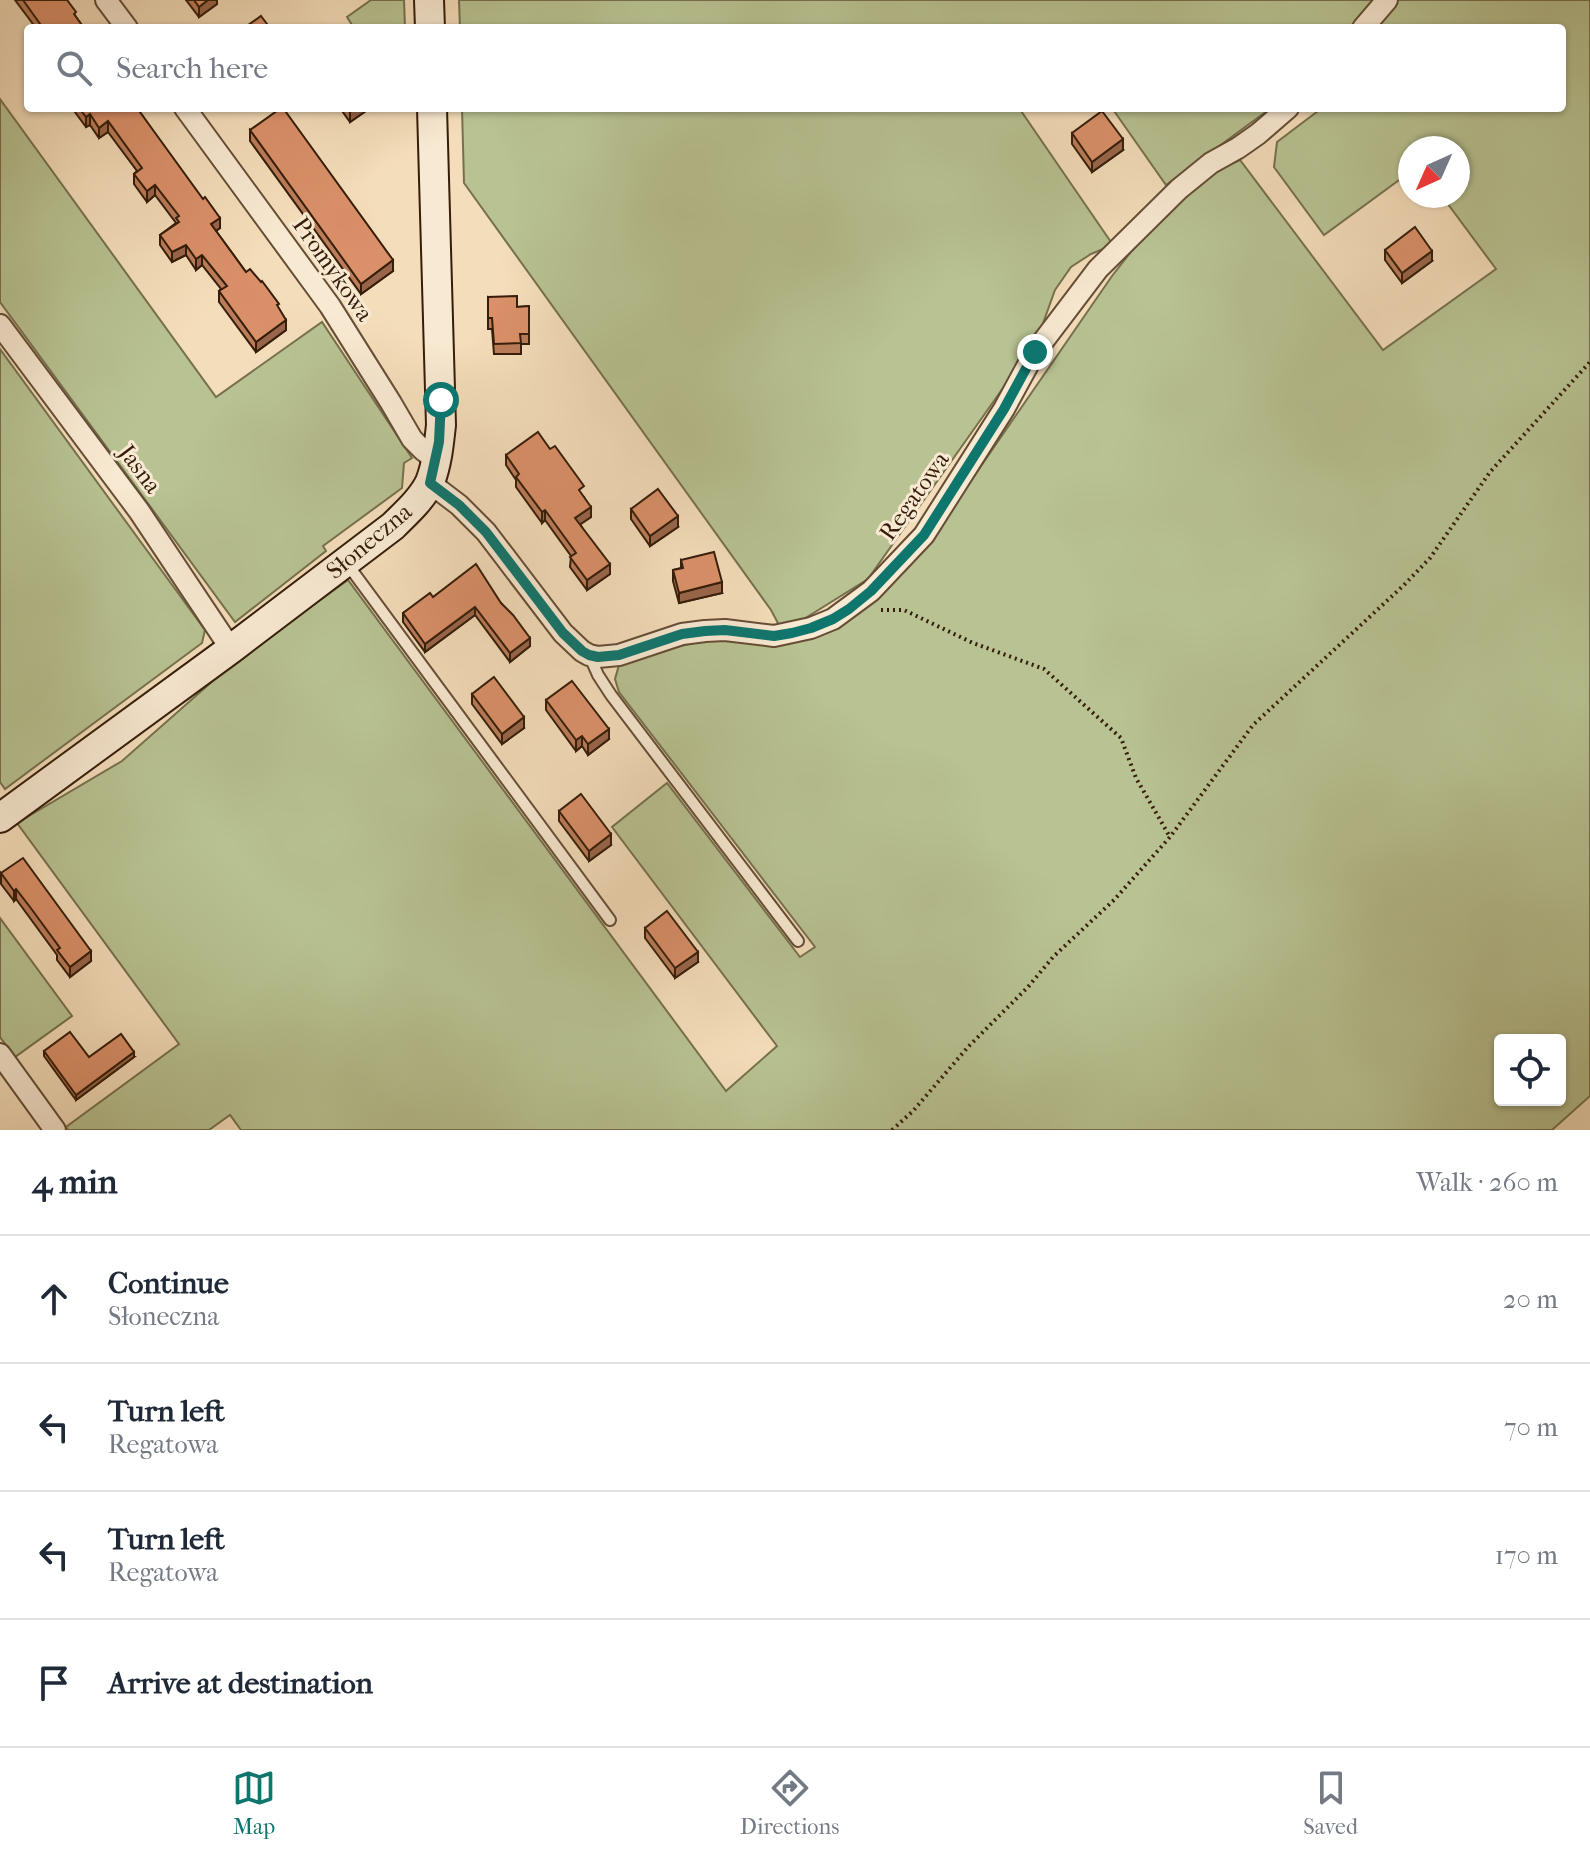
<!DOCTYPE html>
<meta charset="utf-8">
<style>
body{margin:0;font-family:"IM FELL French Canon",serif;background:#f2f2f3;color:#1f2937}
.controls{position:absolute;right:24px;bottom:24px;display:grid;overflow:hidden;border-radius:8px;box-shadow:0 2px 6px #0004}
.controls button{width:72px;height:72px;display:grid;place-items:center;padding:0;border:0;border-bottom:2px solid #e0e1e3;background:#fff;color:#1f2937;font:40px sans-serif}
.compass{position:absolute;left:1398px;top:136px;width:72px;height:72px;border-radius:50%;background:#fff;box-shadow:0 2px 6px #0004;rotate:225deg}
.stop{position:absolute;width:24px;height:24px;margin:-18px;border:6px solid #0f766e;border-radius:50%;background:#fff}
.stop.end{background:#0f766e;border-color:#fff;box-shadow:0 2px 8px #0008}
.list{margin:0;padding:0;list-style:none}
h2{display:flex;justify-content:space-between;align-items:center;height:104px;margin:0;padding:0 32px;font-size:34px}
h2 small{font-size:26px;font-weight:400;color:#747a83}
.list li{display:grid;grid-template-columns:52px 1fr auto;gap:24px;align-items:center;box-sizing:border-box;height:128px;padding:0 32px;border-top:2px solid #e0e1e3}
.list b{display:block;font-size:30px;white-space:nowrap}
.list p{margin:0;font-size:26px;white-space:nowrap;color:#747a83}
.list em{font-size:26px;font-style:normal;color:#747a83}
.icon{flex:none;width:44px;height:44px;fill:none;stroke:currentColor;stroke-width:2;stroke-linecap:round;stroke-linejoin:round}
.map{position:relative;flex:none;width:1590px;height:1130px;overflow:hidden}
.search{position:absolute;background:#fff;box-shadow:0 2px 6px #0004;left:24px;right:24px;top:24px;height:88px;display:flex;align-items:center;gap:20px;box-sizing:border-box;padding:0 28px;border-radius:8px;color:#747a83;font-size:30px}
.sheet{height:616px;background:#fff}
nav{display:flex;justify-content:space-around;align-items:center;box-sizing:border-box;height:112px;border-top:2px solid #e0e1e3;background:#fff;font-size:22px;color:#747a83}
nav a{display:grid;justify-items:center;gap:4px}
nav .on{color:#0f766e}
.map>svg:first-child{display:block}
.green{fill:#b8c292;stroke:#76704e;stroke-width:2;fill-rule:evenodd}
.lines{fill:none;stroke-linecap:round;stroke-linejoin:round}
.lane-casing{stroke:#654d35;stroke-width:14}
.street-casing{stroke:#654d35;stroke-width:24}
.secondary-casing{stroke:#351d09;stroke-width:32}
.path{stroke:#351d09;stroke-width:4;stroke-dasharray:2 4;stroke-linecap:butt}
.lane{stroke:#f8e9d2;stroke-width:10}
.street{stroke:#f8e9d2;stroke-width:20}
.secondary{stroke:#f8e9d2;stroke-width:28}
.wall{fill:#bb7c5a;stroke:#351d09;stroke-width:2}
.shaded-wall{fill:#99654a;stroke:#351d09;stroke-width:2}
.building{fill:#da9069;stroke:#351d09;stroke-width:2}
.route{stroke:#0f766e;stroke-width:10}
.labels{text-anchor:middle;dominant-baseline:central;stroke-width:6;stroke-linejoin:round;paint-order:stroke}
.street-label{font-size:24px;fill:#351d09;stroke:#f8e9d2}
</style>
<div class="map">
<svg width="1590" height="1130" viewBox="0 0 1590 1130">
<rect width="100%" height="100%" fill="#f4ddba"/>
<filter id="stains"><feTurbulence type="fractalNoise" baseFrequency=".0025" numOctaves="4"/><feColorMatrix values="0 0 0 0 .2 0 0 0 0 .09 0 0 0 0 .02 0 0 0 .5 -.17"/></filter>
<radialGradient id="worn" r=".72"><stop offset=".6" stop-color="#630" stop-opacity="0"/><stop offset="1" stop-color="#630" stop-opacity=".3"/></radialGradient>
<g class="green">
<polygon points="371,0 404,0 405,28 354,28 347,17"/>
<polygon points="459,0 1373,0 1352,28 460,28"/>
<path d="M 1395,0 L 1590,0 L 1590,1096 L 1552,1130 L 241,1130 L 230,1115 L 209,1130 L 68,1130 L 66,1127 L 179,1044 L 17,823 L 122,761 L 240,657 L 348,580 L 726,1091 L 777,1046 L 612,827 L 667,783 L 800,957 L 815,947 L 619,692 L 615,679 L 619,665 L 659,651 L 710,639 L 796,641 L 930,540 L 1112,276 L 1141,239 L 1205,175 L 1240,160 L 1383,350 L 1496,269 L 1442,196 L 1458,196 L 1458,148 L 1410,148 L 1410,172 L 1324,235 L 1274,167 L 1277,142 L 1322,108 L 1562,108 L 1562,28 L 1373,28 ZM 1500,1040 L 1560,1040 L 1560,1100 L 1500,1100 Z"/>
<polygon points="0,99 216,397 322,322 412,458 404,463 402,488 323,546 326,551 235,622 0,302"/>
<polygon points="462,108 1019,108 1113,245 1091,254 1071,267 1055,290 1037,340 868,579 799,622 780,627 771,610 464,183"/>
<polygon points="1112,108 1271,108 1166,185"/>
<polygon points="0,349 205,630 202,643 5,789 0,782"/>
<polygon points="0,918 72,1016 15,1057 0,1037"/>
</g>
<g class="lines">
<defs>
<g id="lane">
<polyline points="348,565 610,920"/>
<polyline points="590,657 598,675 611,695 798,941"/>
</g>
<g id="street">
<polyline points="106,0 127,28"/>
<polyline points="1363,28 1387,0"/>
<polyline points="185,108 330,306 391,403 412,439 423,450 436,460"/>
<polyline points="0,325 139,511 231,649"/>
<polyline points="430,483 459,505 486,532 563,633 582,651 589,655 598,657 619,655 682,634 705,631 725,630 774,636 811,628 833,619 871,591 924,535 1004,409 1035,352 1098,269 1179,189 1211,163 1238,148 1258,134 1288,108"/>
<polyline points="0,1054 55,1130"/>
</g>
<g id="secondary">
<polyline points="429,0 430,28"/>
<path d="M 0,818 L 231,649 L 393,526 C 406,513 422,499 430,482 C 437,464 439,444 441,425 L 432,108"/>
</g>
</defs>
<use href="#lane" class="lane-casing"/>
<use href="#street" class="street-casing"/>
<use href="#secondary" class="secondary-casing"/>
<g class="path">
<polyline points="881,610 904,610 973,643 1044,669 1121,738 1136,778 1170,837"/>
<polyline points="892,1130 913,1111 968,1047 1028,987 1053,957 1114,900 1170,837 1253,725 1404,585 1430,558 1490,472 1590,362"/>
</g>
<use href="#lane" class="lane"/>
<use href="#street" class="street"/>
<use href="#secondary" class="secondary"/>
</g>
<g class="wall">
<polygon points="15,0 67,0 76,17 84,28 36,28"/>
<polygon points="186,0 217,0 217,4 199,17"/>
<polygon points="72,108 137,108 220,228 216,231 246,272 279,309 286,330 256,352 219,302 219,291 221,289 202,265 196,270 186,255 172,262 160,245 160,235 176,223 155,195 147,202 134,184 134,174 137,171 108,132 99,138 90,125 86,127"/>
<polygon points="340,108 370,108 350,122"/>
<polygon points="250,130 393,271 361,294 250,141"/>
<polygon points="1072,133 1123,150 1092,172 1072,144"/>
<polygon points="1385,250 1432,261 1402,283 1385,260"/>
<polygon points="488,297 517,307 529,306 529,344 521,344 521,354 494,354 492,329 488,329"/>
<polygon points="506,455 584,497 591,517 580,524 610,574 587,590 570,567 571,556 545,520 542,523 516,487 516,480 506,465"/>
<polygon points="631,509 678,527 650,546 631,519"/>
<polygon points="681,560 722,593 679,603 673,581 673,570 681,568"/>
<polygon points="433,597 501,603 530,646 510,662 475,615 425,652 403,622 403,613"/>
<polygon points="472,694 524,728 502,744 472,704"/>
<polygon points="546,700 609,739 588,755 582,746 576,751 546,710"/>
<polygon points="559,811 611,845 589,861 559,821"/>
<polygon points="1,873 91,961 70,977 57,960 57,955 16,899 14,901 1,884"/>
<polygon points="645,928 698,962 675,978 645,938"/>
<polygon points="44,1051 89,1057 134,1057 76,1100 44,1056"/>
</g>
<g class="shaded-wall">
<polygon points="208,0 217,0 217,4 199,17 199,7"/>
<polygon points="355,108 370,108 350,122 350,112"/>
<polygon points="90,114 90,125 86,127 86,117"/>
<polygon points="108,121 108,132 99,138 99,128"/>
<polygon points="1123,139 1123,150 1092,172 1092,162"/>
<polygon points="155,185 155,195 147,202 147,191"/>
<polygon points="220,218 220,228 211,234 211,224"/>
<polygon points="186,245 186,255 172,262 172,252"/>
<polygon points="1432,251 1432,261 1402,283 1402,273"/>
<polygon points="202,255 202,265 196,270 196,259"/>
<polygon points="393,260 393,271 361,294 361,284"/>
<polygon points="286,320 286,330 256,352 256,342"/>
<polygon points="591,507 591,517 575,528 575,518"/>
<polygon points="545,510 545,520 542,523 542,512"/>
<polygon points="678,516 678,527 650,546 650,536"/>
<polygon points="610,564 610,574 587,590 587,580"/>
<polygon points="722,582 722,593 679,603 679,593"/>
<polygon points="475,607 475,615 425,652 425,644"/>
<polygon points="530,638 530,646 510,662 510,653"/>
<polygon points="524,717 524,728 502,744 502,734"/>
<polygon points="609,729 609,739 588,755 588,744"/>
<polygon points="582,736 582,746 576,751 576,740"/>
<polygon points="611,834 611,845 589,861 589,851"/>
<polygon points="16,889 16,899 14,901 14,891"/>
<polygon points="91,951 91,961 70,977 70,967"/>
<polygon points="698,952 698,962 675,978 675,968"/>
<polygon points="134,1052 134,1057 76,1100 76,1095"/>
</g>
<g class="building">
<polygon points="23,0 67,0 76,12 74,14 84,28 43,28"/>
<polygon points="194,0 208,0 199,7"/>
<polygon points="261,16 270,28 244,28"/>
<polygon points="79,108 137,108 203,199 205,197 220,218 211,224 246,272 250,269 261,282 262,281 279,304 277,305 286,320 256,342 219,291 227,286 202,255 196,259 186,245 172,252 160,235 179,222 176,218 179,216 155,185 147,191 134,174 142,168 108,121 99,128 90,114 86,117"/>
<polygon points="281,108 283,108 393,260 361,284 250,130"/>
<polygon points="1102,111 1123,139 1092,162 1072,133"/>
<polygon points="1415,227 1432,251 1402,273 1385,250"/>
<polygon points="517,296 517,307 529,306 529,334 520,334 521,343 494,344 492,318 488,318 488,297"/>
<polygon points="538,432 550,449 555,446 584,486 579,490 591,507 575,518 610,564 587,580 570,557 576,553 545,510 542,512 516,477 519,474 506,455"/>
<polygon points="658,489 678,516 650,536 631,509"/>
<polygon points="714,552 722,582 679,593 673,570 683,568 681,560"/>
<polygon points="476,564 501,603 513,615 530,638 510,653 475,607 425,644 403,613 430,593 433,597"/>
<polygon points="494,677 524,717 502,734 472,694"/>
<polygon points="572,681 609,729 588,744 582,736 576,740 546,700"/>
<polygon points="581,794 611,834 589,851 559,811"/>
<polygon points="23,858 91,951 70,967 57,950 60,948 30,907 16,889 14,891 1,873"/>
<polygon points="667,911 698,952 675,968 645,928"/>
<polygon points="70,1032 89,1057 121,1034 134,1052 76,1095 44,1051"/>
</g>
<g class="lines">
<polyline class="route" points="441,400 439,442 430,483 459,505 486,532 563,633 582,651 589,655 598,657 619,655 682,634 705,631 725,630 774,636 792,633 811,628 833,619 849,609 871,591 924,535 1004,409 1035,352"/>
</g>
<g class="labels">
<g class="street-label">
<text transform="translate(333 269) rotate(55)">Promykowa</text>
<text transform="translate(140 469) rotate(53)">Jasna</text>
<text transform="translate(914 496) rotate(-55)">Regatowa</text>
<text transform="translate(369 541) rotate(-40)">Słoneczna</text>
</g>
</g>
<rect width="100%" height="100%" filter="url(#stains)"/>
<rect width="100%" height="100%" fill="url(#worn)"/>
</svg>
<div class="controls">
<button><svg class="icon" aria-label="locate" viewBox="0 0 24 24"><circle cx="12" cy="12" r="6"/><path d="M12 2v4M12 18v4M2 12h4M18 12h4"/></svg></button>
</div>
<svg class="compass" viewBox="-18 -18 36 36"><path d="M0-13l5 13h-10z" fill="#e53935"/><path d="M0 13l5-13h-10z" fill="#747a83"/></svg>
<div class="stop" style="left:441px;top:400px"></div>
<div class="stop end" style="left:1035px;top:352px"></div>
<div class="search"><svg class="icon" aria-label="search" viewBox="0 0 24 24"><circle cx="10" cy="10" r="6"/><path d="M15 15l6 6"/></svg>Search here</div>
</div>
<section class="sheet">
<h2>4 min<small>Walk · 260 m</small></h2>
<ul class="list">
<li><svg class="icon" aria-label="ahead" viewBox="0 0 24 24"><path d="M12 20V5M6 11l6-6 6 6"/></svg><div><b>Continue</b><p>Słoneczna</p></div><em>20 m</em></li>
<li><svg class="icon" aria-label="left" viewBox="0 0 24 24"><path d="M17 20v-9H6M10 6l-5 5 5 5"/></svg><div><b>Turn left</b><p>Regatowa</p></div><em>70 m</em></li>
<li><svg class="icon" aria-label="left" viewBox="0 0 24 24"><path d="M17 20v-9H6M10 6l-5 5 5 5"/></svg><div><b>Turn left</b><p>Regatowa</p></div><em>170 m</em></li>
<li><svg class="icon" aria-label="arrive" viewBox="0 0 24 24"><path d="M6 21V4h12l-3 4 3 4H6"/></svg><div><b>Arrive at destination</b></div></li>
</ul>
</section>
<nav>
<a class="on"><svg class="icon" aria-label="map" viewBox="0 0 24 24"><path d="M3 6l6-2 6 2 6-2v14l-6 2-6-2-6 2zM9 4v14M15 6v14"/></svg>Map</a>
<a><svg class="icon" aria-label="directions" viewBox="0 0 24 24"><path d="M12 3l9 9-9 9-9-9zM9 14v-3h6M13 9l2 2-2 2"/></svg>Directions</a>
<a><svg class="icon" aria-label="saved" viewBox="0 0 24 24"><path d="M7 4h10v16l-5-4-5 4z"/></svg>Saved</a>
</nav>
